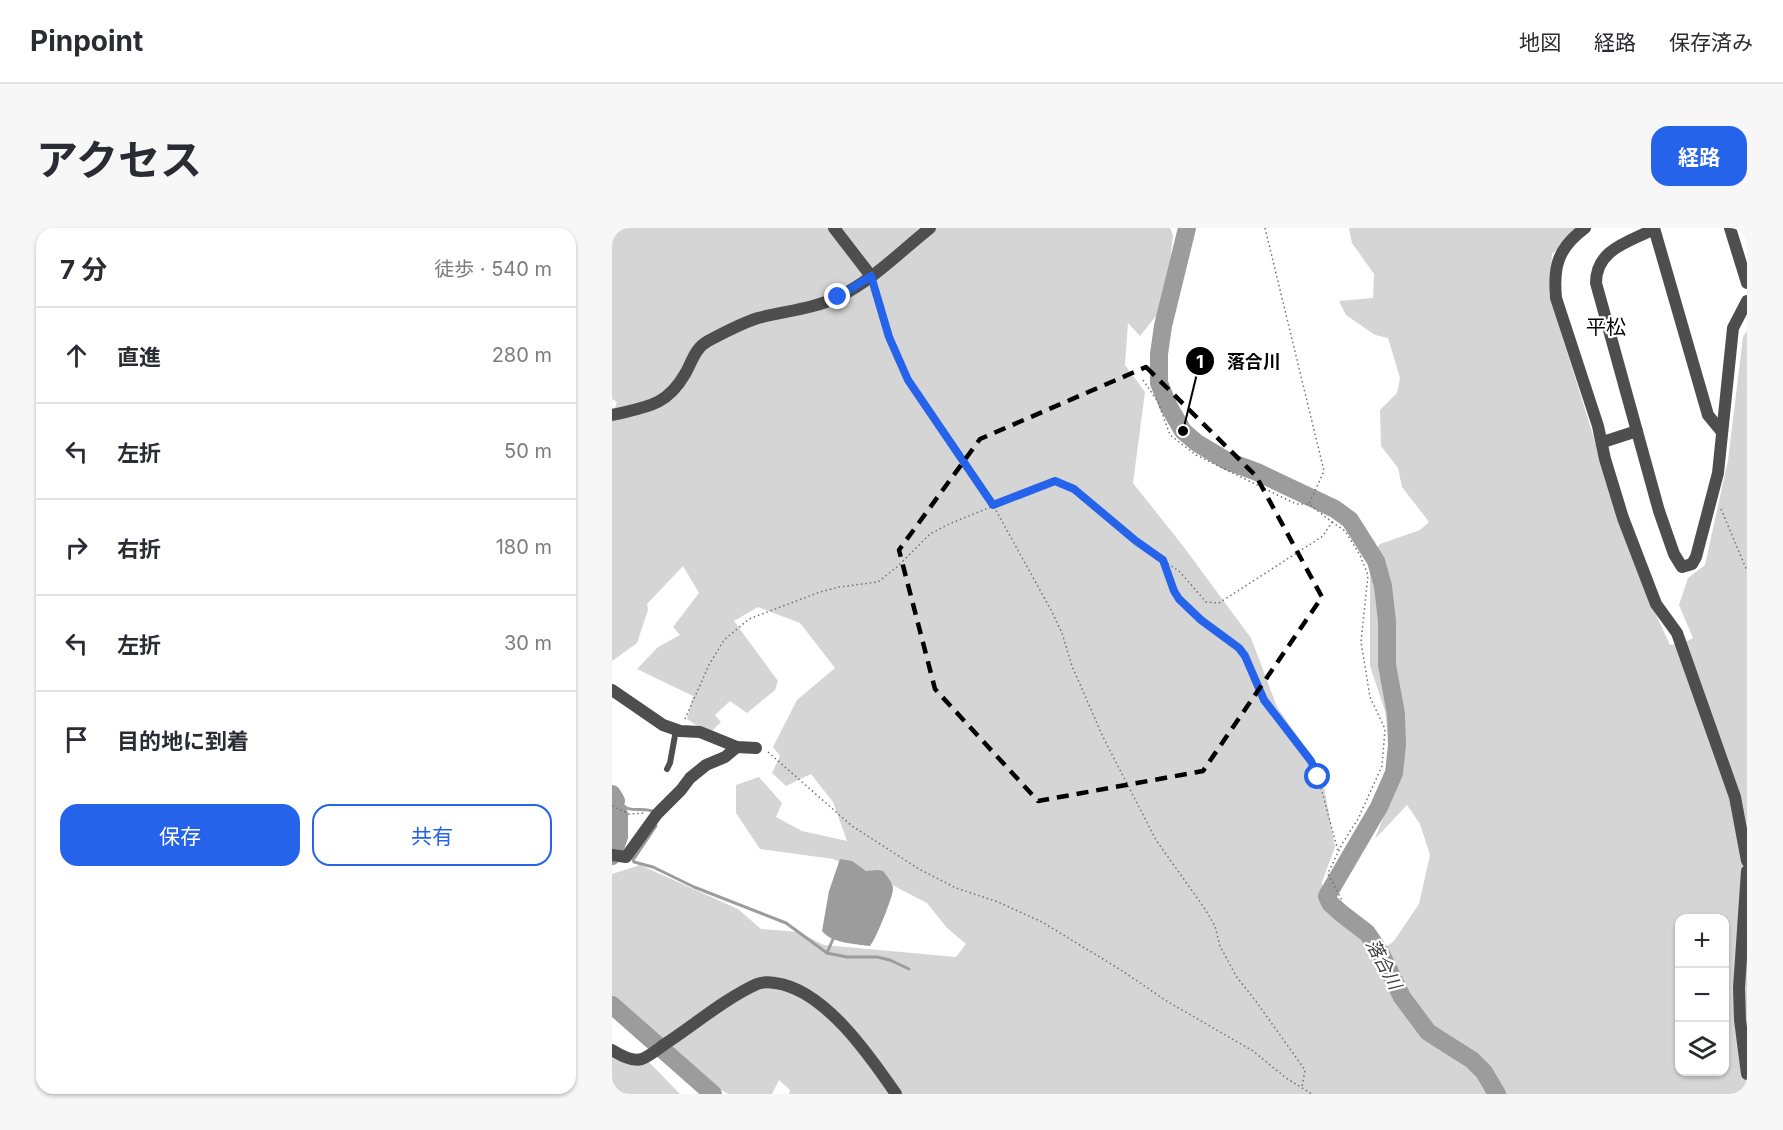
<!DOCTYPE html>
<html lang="ja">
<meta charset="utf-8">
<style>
body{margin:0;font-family:Inter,"Noto Sans JP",sans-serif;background:#f7f7f7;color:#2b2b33}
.controls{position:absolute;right:18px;bottom:18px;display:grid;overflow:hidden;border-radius:12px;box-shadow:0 2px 4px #0004}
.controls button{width:54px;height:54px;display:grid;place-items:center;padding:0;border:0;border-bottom:2px solid #e1e1e2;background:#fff;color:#2b2b33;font:30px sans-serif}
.stop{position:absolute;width:18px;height:18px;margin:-14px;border:4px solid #2563eb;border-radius:50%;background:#fff}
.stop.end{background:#2563eb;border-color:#fff;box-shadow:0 2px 6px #0008}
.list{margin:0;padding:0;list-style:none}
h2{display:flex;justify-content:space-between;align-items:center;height:78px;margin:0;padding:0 24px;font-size:26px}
h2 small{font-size:20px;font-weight:400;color:#7c7c81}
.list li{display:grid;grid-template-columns:39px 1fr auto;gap:18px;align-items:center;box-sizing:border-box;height:96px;padding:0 24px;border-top:2px solid #e1e1e2}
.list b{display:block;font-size:22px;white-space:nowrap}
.list em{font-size:20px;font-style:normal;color:#7c7c81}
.actions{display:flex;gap:12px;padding:18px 24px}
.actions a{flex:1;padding:14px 0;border:2px solid #2563eb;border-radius:18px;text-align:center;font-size:21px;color:#2563eb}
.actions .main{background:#2563eb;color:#fff}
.icon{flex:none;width:33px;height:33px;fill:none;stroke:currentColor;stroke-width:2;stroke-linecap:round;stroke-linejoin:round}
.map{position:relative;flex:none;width:1135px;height:866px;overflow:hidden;border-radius:18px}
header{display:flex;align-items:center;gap:36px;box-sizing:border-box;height:84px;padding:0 30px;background:#fff;border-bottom:2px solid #e1e1e2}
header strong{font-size:28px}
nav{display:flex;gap:33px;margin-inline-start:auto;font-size:21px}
.intro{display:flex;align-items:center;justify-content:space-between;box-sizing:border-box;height:144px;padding:0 36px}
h1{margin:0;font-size:42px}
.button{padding:15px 27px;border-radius:18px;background:#2563eb;color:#fff;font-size:21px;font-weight:700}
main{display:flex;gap:36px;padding:0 36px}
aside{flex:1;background:#fff;border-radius:18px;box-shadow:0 2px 4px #0004}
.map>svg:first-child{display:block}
.green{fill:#d5d5d5;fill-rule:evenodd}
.water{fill:#9c9c9c}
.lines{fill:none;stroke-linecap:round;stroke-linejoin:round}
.stream{stroke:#9c9c9c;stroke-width:3}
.river{stroke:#9c9c9c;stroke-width:18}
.path{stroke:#707070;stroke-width:1.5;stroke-dasharray:1.5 3;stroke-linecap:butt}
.service{stroke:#4e4e4e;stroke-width:6}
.minor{stroke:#4e4e4e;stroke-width:12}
.route{stroke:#2563eb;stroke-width:8}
.marked{fill:none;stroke:#000;stroke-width:4.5;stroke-dasharray:12 8;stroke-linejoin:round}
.labels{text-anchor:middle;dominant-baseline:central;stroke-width:4.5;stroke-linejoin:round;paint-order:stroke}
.water-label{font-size:18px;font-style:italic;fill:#3d3d3d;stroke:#fff}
.quarter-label{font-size:20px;fill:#000;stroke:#fff}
.leader{fill:none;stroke:#000;stroke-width:2}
.callout-dot{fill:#000;stroke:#fff;stroke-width:2}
.mark-label{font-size:18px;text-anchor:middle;font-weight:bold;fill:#fff}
.callout-label{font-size:18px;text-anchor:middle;font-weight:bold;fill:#000;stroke:#fff;stroke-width:4.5;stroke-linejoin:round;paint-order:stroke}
</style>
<header>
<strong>Pinpoint</strong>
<nav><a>地図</a><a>経路</a><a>保存済み</a></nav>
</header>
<div class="intro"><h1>アクセス</h1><a class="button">経路</a></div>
<main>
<aside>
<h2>7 分<small>徒歩 · 540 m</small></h2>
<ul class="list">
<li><svg class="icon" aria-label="ahead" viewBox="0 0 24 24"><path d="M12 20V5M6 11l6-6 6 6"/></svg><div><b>直進</b></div><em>280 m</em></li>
<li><svg class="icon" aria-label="left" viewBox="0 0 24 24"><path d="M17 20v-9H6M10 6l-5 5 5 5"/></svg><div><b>左折</b></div><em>50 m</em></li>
<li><svg class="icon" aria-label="right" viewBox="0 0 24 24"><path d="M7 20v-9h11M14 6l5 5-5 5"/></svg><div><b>右折</b></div><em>180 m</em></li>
<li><svg class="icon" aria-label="left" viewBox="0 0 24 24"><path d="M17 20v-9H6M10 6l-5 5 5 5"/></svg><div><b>左折</b></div><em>30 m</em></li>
<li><svg class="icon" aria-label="arrive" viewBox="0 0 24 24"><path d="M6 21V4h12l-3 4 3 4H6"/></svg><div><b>目的地に到着</b></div></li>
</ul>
<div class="actions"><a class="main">保存</a><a>共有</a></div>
</aside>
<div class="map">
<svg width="1135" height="866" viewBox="0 0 1135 866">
<rect width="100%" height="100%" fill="#fff"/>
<g class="green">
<path d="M 0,0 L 558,0 L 561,7 L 553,77 L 528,108 L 516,95 L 513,137 L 533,164 L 521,255 L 571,318 L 639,410 L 665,479 L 709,542 L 723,619 L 710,654 L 714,678 L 741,695 L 768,723 L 782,713 L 807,676 L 818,627 L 808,596 L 795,577 L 763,611 L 776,577 L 781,546 L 773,483 L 758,438 L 758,330 L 768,316 L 808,302 L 817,294 L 790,259 L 786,240 L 769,218 L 768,182 L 785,165 L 788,150 L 776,110 L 763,107 L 734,87 L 727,73 L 761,70 L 762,46 L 740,15 L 737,0 L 968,0 L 940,26 L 937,66 L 991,239 L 1040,378 L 1058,417 L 1073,414 L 1081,410 L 1067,377 L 1076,350 L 1093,337 L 1116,232 L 1131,109 L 1135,103 L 1135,866 L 177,866 L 178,862 L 167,852 L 160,866 L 116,866 L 82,846 L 49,811 L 27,798 L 0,772 L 0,646 L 28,637 L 126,681 L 149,701 L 186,704 L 212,717 L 344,729 L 354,716 L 335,700 L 315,675 L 282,658 L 221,631 L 148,621 L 124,585 L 124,557 L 147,549 L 170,575 L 164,589 L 190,603 L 235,613 L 221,574 L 199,546 L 174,558 L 160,545 L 168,528 L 161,519 L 185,472 L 223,440 L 188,395 L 146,379 L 122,393 L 166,453 L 163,462 L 135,485 L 118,473 L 103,487 L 109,494 L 97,506 L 75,491 L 81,468 L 25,441 L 46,419 L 68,407 L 61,399 L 87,365 L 71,338 L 35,376 L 36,382 L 25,415 L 0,433 L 0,188 L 5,174 L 0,171 ZM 1068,690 L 1112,690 L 1112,844 L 1068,844 Z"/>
<polygon points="0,816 13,825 37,834 68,866 0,866"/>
</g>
<path class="water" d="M 228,631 L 240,633 L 254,643 L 266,642 L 271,643 C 275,648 280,654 281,660 C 282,667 263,713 258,718 C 243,716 219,715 210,703 L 217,663 Z"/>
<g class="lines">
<g class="stream">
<path d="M 0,559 C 4,564 7,571 10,576 C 17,586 32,578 42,584"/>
<polyline points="44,598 21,632 22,634 41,639 82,659 174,695 215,725 235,729 265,729 278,732 297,741"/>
<polyline points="215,725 221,711"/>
</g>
<g class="river">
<polyline points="575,0 551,98 547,126 547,155 556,177 571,203 585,215 615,233 645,244 723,281 738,292 764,333 771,358 775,393 775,437 784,486 785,517 782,545 767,579 715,668 718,675 729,685 755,705 768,724 790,769 816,804 860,832 872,844 885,866"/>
<polyline points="0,566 4,573"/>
<polyline points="0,628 7,609 7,586"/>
<polyline points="0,777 101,866"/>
</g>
<g class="path">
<polyline points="263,59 283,126 296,152 381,277 439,382 450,405 460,438 491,509 544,612 593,681 603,698 608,718 624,748 643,772 693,842 690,859"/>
<polyline points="531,152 546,174 558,207 584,227 684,276 696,276"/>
<polyline points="1109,281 1135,343"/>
<polyline points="720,294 733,303 748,327 756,347 749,414 758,469 773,501 770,538 746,591 730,616 717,643 716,646 730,672"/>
<polyline points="551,332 562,363 567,371 589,392 627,420 633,428 652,472 699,533 706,549 726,623"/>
<polyline points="73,491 97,437 112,412 137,391 208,364 227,359 266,354 285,339 318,306 337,296 443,253 462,261 524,313 568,344 594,374 607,375 711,308 720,294 697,276 712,243 653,0"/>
<polyline points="156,524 240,598 307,641 344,660 386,674 430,694 509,742 556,774 641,823 674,850 700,866"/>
<polyline points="0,578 17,586 33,585"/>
</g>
<polyline class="service" points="55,541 58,535 64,502"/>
<g class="minor">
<polyline points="222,0 259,48"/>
<path d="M 973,0 C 946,20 941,38 944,70 L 986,198 L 993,231 L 1011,290 L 1044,376 L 1065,405 L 1123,569 L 1135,633"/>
<polyline points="1042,0 1096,187 1110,204"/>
<polyline points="1118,0 1135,55"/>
<path d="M 1042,1 C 1017,14 984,21 984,55 L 1047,283 L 1062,326 L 1070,339 L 1080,336 L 1084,329 L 1106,245 L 1121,100 L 1135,73"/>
<path d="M 0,187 C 33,179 54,179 73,146 C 80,134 83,120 96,113 C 111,105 130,95 146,90 C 173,83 201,81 226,69 C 260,53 289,23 318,0"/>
<polyline points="991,214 1025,203"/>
<polyline points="0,462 51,497 68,503 88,504 125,519 144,520"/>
<polyline points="0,627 14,629 45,586 69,562 78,550 94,537 113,529 125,519"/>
<polyline points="1135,643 1127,760 1128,792 1135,846"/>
<path d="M 0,822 C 8,827 20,834 30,831 C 38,828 46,821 53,816 C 82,797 114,770 145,756 C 150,754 157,754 163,755 C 212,761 258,828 284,866"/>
</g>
</g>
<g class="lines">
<polyline class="route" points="226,69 259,48 277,109 296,152 381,277 443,253 462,261 524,313 551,332 562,363 567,371 589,392 627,420 633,428 652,472 699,533 706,549"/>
</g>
<path class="marked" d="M 534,139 L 644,248 L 710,369 L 591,543 L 426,573 L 323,461 L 287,322 L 368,211 Z"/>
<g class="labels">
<g class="water-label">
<text transform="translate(772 736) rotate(62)">落合川</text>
</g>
<g class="quarter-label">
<text x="994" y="99">平松</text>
</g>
</g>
<path class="leader" d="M571 203L588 133"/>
<g class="callout-dot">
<circle cx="571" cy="203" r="6"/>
<circle cx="588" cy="133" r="15"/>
</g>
<g class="mark-label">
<text x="588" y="140">1</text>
</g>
<g class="callout-label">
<text x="642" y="140">落合川</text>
</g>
</svg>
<div class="controls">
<button>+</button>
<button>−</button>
<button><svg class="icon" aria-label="layers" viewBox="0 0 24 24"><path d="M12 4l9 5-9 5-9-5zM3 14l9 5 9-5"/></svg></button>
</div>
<div class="stop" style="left:706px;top:549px"></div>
<div class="stop end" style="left:226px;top:69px"></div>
</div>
</main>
